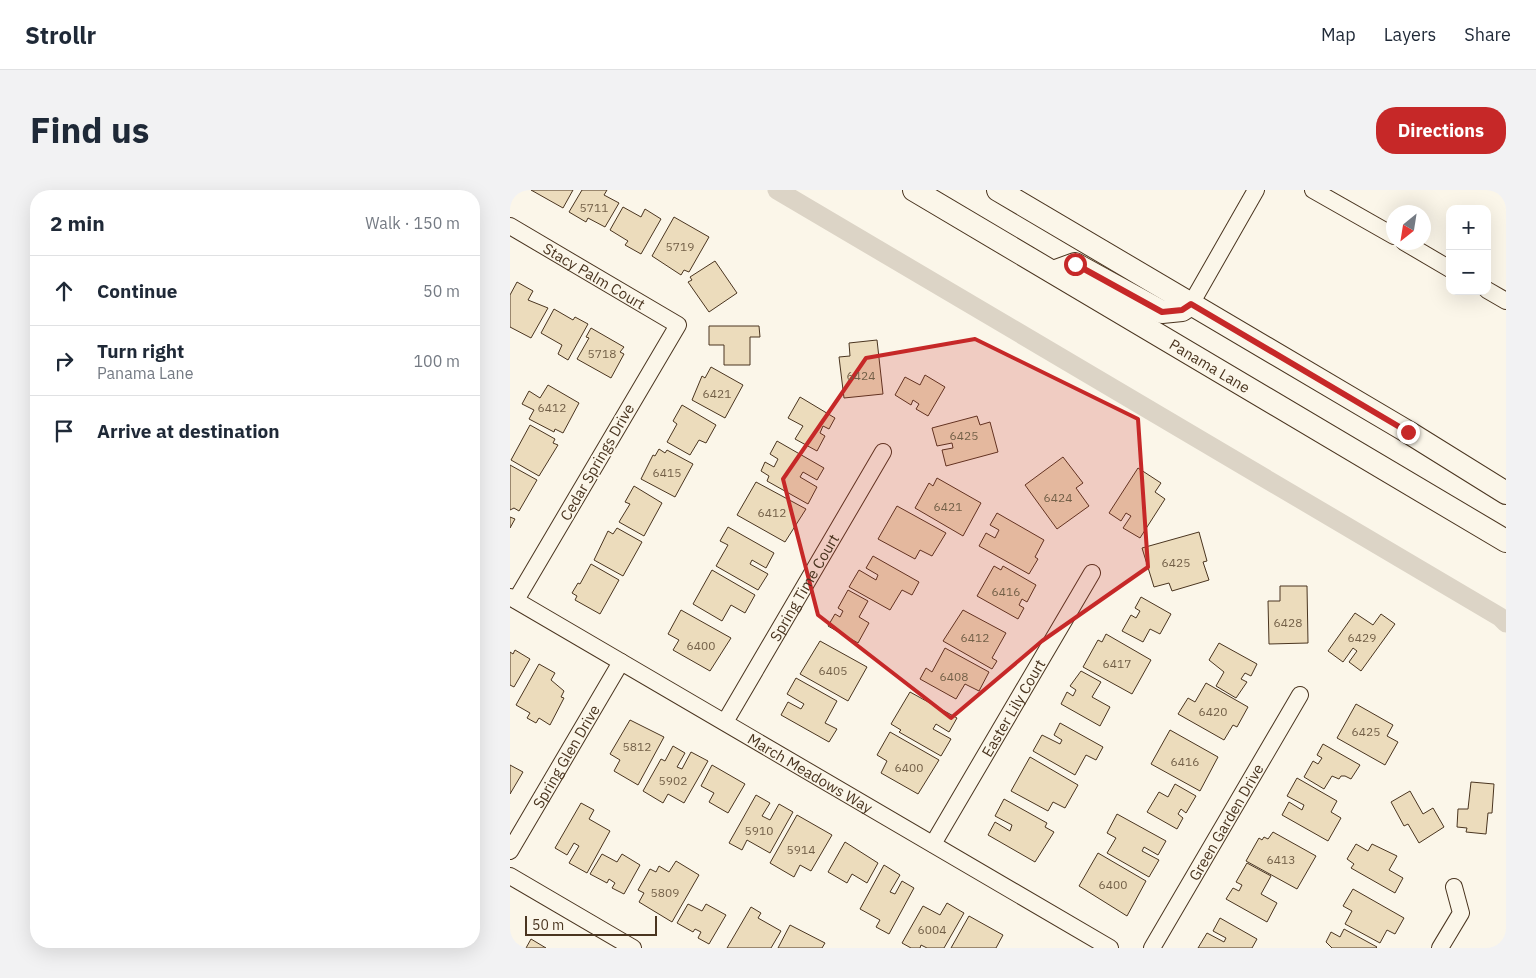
<!DOCTYPE html>
<meta charset="utf-8">
<style>
body{margin:0;font-family:"IBM Plex Sans",sans-serif;background:#f2f2f3;color:#1f2937}
.controls{position:absolute;right:15px;top:15px;display:grid;overflow:hidden;border-radius:10px;box-shadow:0 5px 20px #0002}
.controls button{width:45px;height:45px;display:grid;place-items:center;padding:0;border:0;border-bottom:1px solid #e0e1e3;background:#fff;color:#1f2937;font:25px sans-serif}
.compass{position:absolute;left:876px;top:15px;width:45px;height:45px;border-radius:50%;background:#fff;box-shadow:0 5px 20px #0002;rotate:210deg}
.scale{position:absolute;left:15px;bottom:12px;width:132px;box-sizing:border-box;padding-left:5px;border:2px solid #4a3520;border-top:0;font-size:14px;line-height:18px;white-space:nowrap;color:#4a3520;-webkit-text-stroke:4px #fbf6e9;paint-order:stroke}
.stop{position:absolute;width:15px;height:15px;margin:-11px;border:4px solid #c62828;border-radius:50%;background:#fff}
.stop.end{background:#c62828;border-color:#fff;box-shadow:0 1px 5px #0008}
.list{margin:0;padding:0;list-style:none}
h2{display:flex;justify-content:space-between;align-items:center;height:65px;margin:0;padding:0 20px;font-size:21px}
h2 small{font-size:16px;font-weight:400;color:#747a83}
.list li{display:grid;grid-template-columns:32px 1fr auto;gap:15px;align-items:center;box-sizing:border-box;height:70px;padding:0 20px;border-top:1px solid #e0e1e3}
.list b{display:block;font-size:19px;white-space:nowrap}
.list p{margin:0;font-size:16px;white-space:nowrap;color:#747a83}
.list em{font-size:16px;font-style:normal;color:#747a83}
.icon{flex:none;width:28px;height:28px;fill:none;stroke:currentColor;stroke-width:2;stroke-linecap:round;stroke-linejoin:round}
.map{position:relative;flex:none;width:996px;height:758px;overflow:hidden;border-radius:20px}
header{display:flex;align-items:center;gap:30px;box-sizing:border-box;height:70px;padding:0 25px;background:#fff;border-bottom:1px solid #e0e1e3}
header strong{font-size:24px}
nav{display:flex;gap:28px;margin-inline-start:auto;font-size:18px}
.intro{display:flex;align-items:center;justify-content:space-between;box-sizing:border-box;height:120px;padding:0 30px}
h1{margin:0;font-size:35px}
.button{padding:12px 22px;border-radius:20px;background:#c62828;color:#fff;font-size:18px;font-weight:700}
main{display:flex;gap:30px;padding:0 30px}
aside{flex:1;background:#fff;border-radius:20px;box-shadow:0 5px 20px #0002}
.map>svg:first-child{display:block}
.lines{fill:none;stroke-linecap:round;stroke-linejoin:round}
.canal{stroke:#dcd4c6;stroke-width:19}
.building{fill:#ecdcbc;stroke:#4a3520}
.street-casing{stroke:#4a3520;stroke-width:18}
.secondary-casing{stroke:#4a3520;stroke-width:24}
.street{stroke:#fbf6e9;stroke-width:16}
.secondary{stroke:#fbf6e9;stroke-width:22}
.route{stroke:#c62828;stroke-width:6}
.marked{fill:#c62828;fill-opacity:0.2;stroke:#c62828;stroke-width:4;stroke-linejoin:round}
.labels{text-anchor:middle;dominant-baseline:central;stroke-width:4;stroke-linejoin:round;paint-order:stroke}
.number-label{font-size:12px;fill:#725f47}
.street-label{font-size:15px;fill:#4a3520;stroke:#fbf6e9}
</style>
<header>
<strong>Strollr</strong>
<nav><a>Map</a><a>Layers</a><a>Share</a></nav>
</header>
<div class="intro"><h1>Find us</h1><a class="button">Directions</a></div>
<main>
<aside>
<h2>2 min<small>Walk · 150 m</small></h2>
<ul class="list">
<li><svg class="icon" aria-label="ahead" viewBox="0 0 24 24"><path d="M12 20V5M6 11l6-6 6 6"/></svg><div><b>Continue</b></div><em>50 m</em></li>
<li><svg class="icon" aria-label="right" viewBox="0 0 24 24"><path d="M7 20v-9h11M14 6l5 5-5 5"/></svg><div><b>Turn right</b><p>Panama Lane</p></div><em>100 m</em></li>
<li><svg class="icon" aria-label="arrive" viewBox="0 0 24 24"><path d="M6 21V4h12l-3 4 3 4H6"/></svg><div><b>Arrive at destination</b></div></li>
</ul>
</aside>
<div class="map">
<svg width="996" height="758" viewBox="0 0 996 758">
<rect width="100%" height="100%" fill="#fbf6e9"/>
<g class="lines">
<polyline class="canal" points="267,0 990,427 996,433"/>
</g>
<g class="building">
<polygon points="21,0 63,0 53,18"/>
<polygon points="72,0 97,0 94,5 109,13 95,37 78,28 76,32 59,22"/>
<polygon points="113,17 131,27 135,19 151,29 131,64 115,55 118,51 100,40"/>
<polygon points="164,27 199,47 179,82 174,80 171,85 142,66"/>
<polygon points="205,71 227,103 199,122 178,92 182,90 180,87"/>
<polygon points="7,92 23,101 18,110 38,118 21,148 0,137 0,105"/>
<polygon points="44,119 63,130 65,127 78,134 58,170 48,164 52,155 31,143"/>
<polygon points="199,136 249,136 250,147 240,147 240,175 214,175 214,155 199,155"/>
<polygon points="81,138 114,157 110,162 114,164 101,188 67,169 79,148 76,147"/>
<polygon points="367,150 373,204 334,208 329,167 340,166 339,153"/>
<polygon points="201,177 233,195 215,228 182,210 192,186 195,188"/>
<polygon points="415,185 435,197 418,226 406,219 409,214 403,210 401,215 385,205 395,187 410,195"/>
<polygon points="38,195 69,213 53,243 45,239 44,242 19,229 24,220 12,214 19,201 30,208"/>
<polygon points="290,207 325,228 319,239 313,236 310,243 315,246 307,261 285,249 293,236 278,228"/>
<polygon points="172,215 206,235 196,253 189,250 180,265 157,252 167,234 163,231"/>
<polygon points="467,226 470,235 480,232 488,262 436,276 432,260 443,258 442,253 427,256 422,238"/>
<polygon points="20,235 45,249 43,253 48,255 29,286 1,270"/>
<polygon points="267,251 314,278 307,290 293,282 290,287 307,297 298,314 257,291 259,286 251,281 255,272 264,277 268,269 260,264"/>
<polygon points="149,259 155,263 157,260 183,274 165,307 131,289 143,265 145,266"/>
<polygon points="553,267 573,293 566,298 579,316 547,339 515,295"/>
<polygon points="0,275 27,290 9,321 4,318 0,320"/>
<polygon points="628,278 651,293 645,302 655,309 630,348 613,338 621,326 616,323 611,331 599,323"/>
<polygon points="427,288 471,313 453,346 405,318 419,293 423,296"/>
<polygon points="246,292 296,319 275,352 227,325"/>
<polygon points="124,296 152,313 134,346 109,332 120,314 115,312"/>
<polygon points="387,316 436,343 422,366 410,360 405,369 368,349"/>
<polygon points="487,323 534,350 525,367 528,369 519,384 469,356 476,343 485,348 489,340 480,335"/>
<polygon points="0,327 5,329 0,338"/>
<polygon points="218,337 264,363 256,378 242,370 240,374 258,384 248,400 206,376 218,355 210,351"/>
<polygon points="107,338 132,352 113,386 84,370 98,341 103,344"/>
<polygon points="689,342 697,371 693,372 699,390 662,401 659,393 644,397 632,358"/>
<polygon points="363,366 409,392 402,405 392,400 380,420 339,397 349,380 366,390 368,385 356,378"/>
<polygon points="81,374 109,390 90,424 65,410 67,406 62,403 68,393 70,394"/>
<polygon points="484,376 491,380 493,376 526,395 517,412 512,409 509,415 514,418 508,429 467,406"/>
<polygon points="202,380 245,405 235,423 221,415 212,431 183,414"/>
<polygon points="770,396 797,396 798,453 759,454 758,411 770,411"/>
<polygon points="338,400 358,411 349,427 359,433 348,453 318,436 325,424 330,427 333,421 328,418"/>
<polygon points="631,407 661,424 650,444 640,439 633,452 612,441 621,425 626,428 630,421 625,418"/>
<polygon points="171,420 221,448 200,481 163,460 169,450 158,444"/>
<polygon points="453,420 496,443 482,468 487,471 482,479 433,451"/>
<polygon points="845,423 863,435 871,424 885,434 851,481 839,472 847,461 843,458 833,472 818,461"/>
<polygon points="596,444 641,470 622,504 573,477 588,450 592,452"/>
<polygon points="310,451 357,477 338,511 290,484"/>
<polygon points="709,453 747,474 741,486 735,483 731,489 737,492 726,508 706,496 714,482 699,470"/>
<polygon points="435,458 479,482 469,501 455,494 446,509 410,489 416,478 422,482"/>
<polygon points="5,460 20,469 4,497 0,495 0,462 3,464"/>
<polygon points="29,474 45,483 41,490 54,501 51,507 54,508 40,535 29,528 26,533 17,528 20,523 6,515"/>
<polygon points="571,481 591,492 582,507 600,517 590,536 551,514 557,502 563,506 566,500 560,496"/>
<polygon points="286,488 327,511 315,533 327,539 319,552 271,525 278,512 291,519 294,514 277,504"/>
<polygon points="696,493 738,517 727,537 723,535 714,550 668,524 678,508 685,512"/>
<polygon points="400,502 447,528 439,542 426,534 423,539 441,549 431,566 389,542 391,540 381,534"/>
<polygon points="846,514 883,535 877,546 888,552 875,575 827,548"/>
<polygon points="120,530 154,547 128,595 104,581 110,570 100,564"/>
<polygon points="550,533 593,557 586,570 576,565 565,585 523,561 532,545 550,554 552,550 544,545"/>
<polygon points="660,540 708,567 690,601 641,574"/>
<polygon points="380,542 429,570 408,604 371,583 377,571 367,565"/>
<polygon points="813,554 850,575 841,589 835,586 831,586 829,589 822,586 814,599 794,587 803,571 808,574 812,568 807,565"/>
<polygon points="163,556 175,563 167,577 172,579 181,562 198,571 174,613 158,604 153,613 133,601 151,569 155,571"/>
<polygon points="520,567 568,595 555,618 543,612 538,621 501,601"/>
<polygon points="0,575 13,582 0,604"/>
<polygon points="202,575 235,594 218,623 199,612 204,603 191,596"/>
<polygon points="787,588 827,611 821,622 831,628 818,651 772,625 779,612 792,620 794,615 777,606"/>
<polygon points="961,592 984,594 982,623 978,623 976,644 956,642 957,638 947,637 948,619 958,619"/>
<polygon points="665,594 686,606 676,623 671,619 668,624 673,628 667,639 637,622 649,602 658,607"/>
<polygon points="900,601 913,624 923,618 934,637 909,653 898,634 894,636 881,612"/>
<polygon points="246,605 260,613 252,626 260,630 269,614 283,622 260,663 237,650 232,660 219,653"/>
<polygon points="494,609 537,633 535,637 544,642 525,672 478,645 485,632 500,641 502,635 485,626"/>
<polygon points="71,613 84,620 79,629 100,641 77,683 59,673 69,656 64,653 57,665 45,658"/>
<polygon points="607,624 656,651 648,665 634,657 632,661 649,670 639,687 597,663 606,648 597,643"/>
<polygon points="287,625 322,645 301,681 290,675 284,687 260,673"/>
<polygon points="763,642 806,666 787,699 736,671 749,648 752,650 754,647 758,649"/>
<polygon points="335,652 368,673 357,693 342,684 337,693 318,682"/>
<polygon points="846,654 858,661 862,654 887,666 879,680 893,688 885,703 841,678 844,674 837,669"/>
<polygon points="588,663 636,691 617,726 569,696"/>
<polygon points="92,664 107,672 112,664 130,675 114,704 102,698 105,693 99,689 97,693 80,684"/>
<polygon points="166,671 189,685 162,732 129,712 134,703 128,700 140,679 146,682 149,676 159,682"/>
<polygon points="737,673 761,686 751,704 767,713 757,732 716,709 723,698 729,701 732,695 726,692"/>
<polygon points="374,675 390,685 380,702 385,704 392,691 404,698 379,744 366,737 370,730 350,719"/>
<polygon points="843,699 894,728 885,744 877,740 870,753 835,734 842,721 833,716"/>
<polygon points="437,713 454,723 434,758 417,758 411,755 410,758 401,758 392,753 413,716 430,725"/>
<polygon points="178,714 192,721 196,714 216,725 199,754 188,748 191,742 185,739 183,742 167,733"/>
<polygon points="241,717 251,723 248,728 271,741 261,758 217,758"/>
<polygon points="459,726 493,745 486,758 441,758"/>
<polygon points="710,728 747,749 742,758 688,758 697,743 714,752 716,748 703,741"/>
<polygon points="280,735 315,753 312,758 268,758"/>
<polygon points="834,739 867,757 866,758 822,758 816,752 821,742 830,747"/>
<polygon points="21,749 36,758 16,758"/>
</g>
<g class="lines">
<defs>
<g id="street">
<polyline points="803,0 884,46"/>
<path id="s1" d="M 0,36 L 168,135 L 6,410"/>
<polyline points="894,52 940,79"/>
<polyline points="977,100 996,111"/>
<polyline points="681,114 746,0"/>
<path id="s2" d="M 0,407 L 600,758"/>
<path id="s3" d="M 215,532 L 373,262"/>
<path id="s4" d="M 423,654 L 582,383"/>
<path id="s5" d="M 0,661 L 111,472"/>
<polyline points="0,686 123,758"/>
<path id="s6" d="M 642,758 L 790,505"/>
<polyline points="930,758 951,723 944,697"/>
</g>
<g id="secondary">
<path id="s7" d="M 404,0 L 996,351"/>
<polyline points="488,0 898,242 996,303"/>
<polyline points="543,82 565,74 652,122 672,120 681,114"/>
</g>
</defs>
<use href="#street" class="street-casing"/>
<use href="#secondary" class="secondary-casing"/>
<use href="#street" class="street"/>
<use href="#secondary" class="secondary"/>
</g>
<g class="lines">
<polyline class="route" points="565,74 652,122 672,120 681,114 898,242"/>
</g>
<path class="marked" d="M 465,149 L 628,229 L 638,377 L 532,451 L 441,528 L 308,425 L 273,289 L 356,168 Z"/>
<g class="labels">
<g class="number-label">
<text x="84" y="17">5711</text>
<text x="170" y="56">5719</text>
<text x="92" y="163">5718</text>
<text x="351" y="185">6424</text>
<text x="207" y="203">6421</text>
<text x="42" y="217">6412</text>
<text x="454" y="245">6425</text>
<text x="157" y="282">6415</text>
<text x="548" y="307">6424</text>
<text x="438" y="316">6421</text>
<text x="262" y="322">6412</text>
<text x="666" y="372">6425</text>
<text x="496" y="401">6416</text>
<text x="778" y="432">6428</text>
<text x="465" y="447">6412</text>
<text x="852" y="447">6429</text>
<text x="191" y="455">6400</text>
<text x="607" y="473">6417</text>
<text x="323" y="480">6405</text>
<text x="444" y="486">6408</text>
<text x="703" y="521">6420</text>
<text x="856" y="541">6425</text>
<text x="127" y="556">5812</text>
<text x="675" y="571">6416</text>
<text x="399" y="577">6400</text>
<text x="163" y="590">5902</text>
<text x="249" y="640">5910</text>
<text x="291" y="659">5914</text>
<text x="771" y="669">6413</text>
<text x="603" y="694">6400</text>
<text x="155" y="702">5809</text>
<text x="422" y="739">6004</text>
</g>
<g class="street-label">
<text stroke="none"><textPath href="#s1" startOffset="98">Stacy Palm Court</textPath></text>
<text stroke="none"><textPath href="#s7" startOffset="344">Panama Lane</textPath></text>
<text transform="translate(87 272) rotate(-60)">Cedar Springs Drive</text>
<text stroke="none"><textPath href="#s3" startOffset="156">Spring Time Court</textPath></text>
<text stroke="none"><textPath href="#s4" startOffset="158">Easter Lily Court</textPath></text>
<text stroke="none"><textPath href="#s5" startOffset="110">Spring Glen Drive</textPath></text>
<text stroke="none"><textPath href="#s2" startOffset="348">March Meadows Way</textPath></text>
<text stroke="none"><textPath href="#s6" startOffset="146">Green Garden Drive</textPath></text>
</g>
</g>
</svg>
<div class="controls">
<button>+</button>
<button>−</button>
</div>
<svg class="compass" viewBox="-18 -18 36 36"><path d="M0-13l5 13h-10z" fill="#e53935"/><path d="M0 13l5-13h-10z" fill="#747a83"/></svg>
<div class="scale">50 m</div>
<div class="stop" style="left:565px;top:74px"></div>
<div class="stop end" style="left:898px;top:242px"></div>
</div>
</main>
